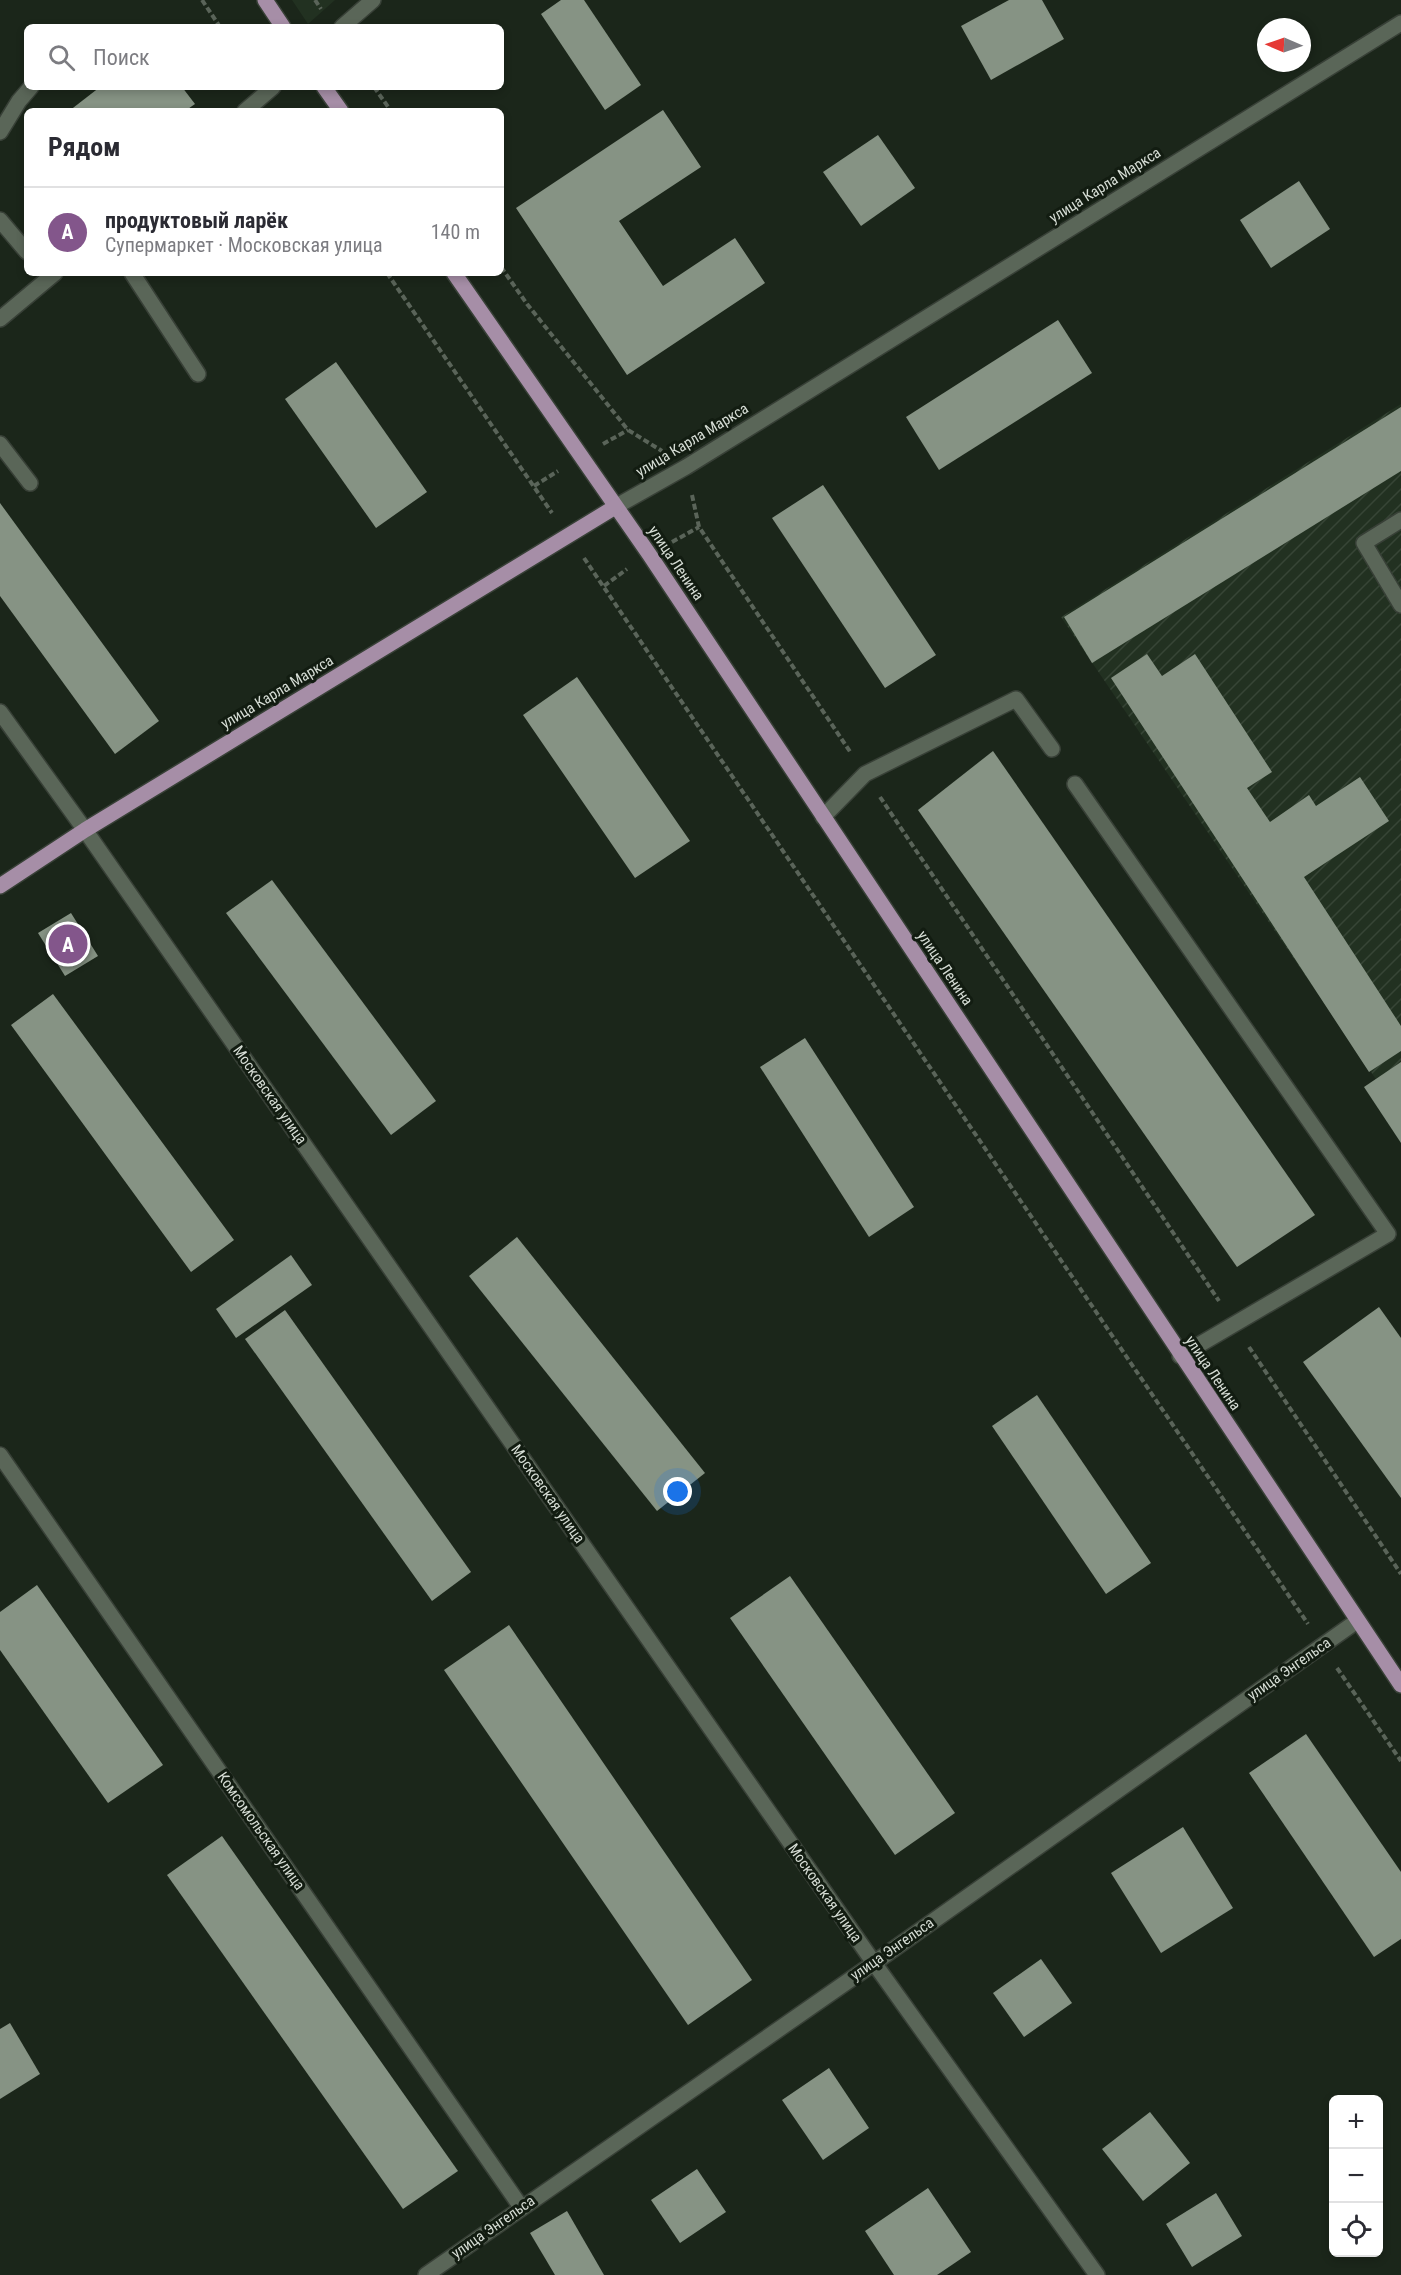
<!DOCTYPE html>
<html lang="ru">
<meta charset="utf-8">
<style>
body{margin:0;font-family:"Roboto Condensed",sans-serif;background:#f7f7f7;color:#2b2b33}
.controls{position:absolute;right:18px;bottom:18px;display:grid;overflow:hidden;border-radius:9px;box-shadow:0 3px 9px #0003}
.controls button{width:54px;height:54px;display:grid;place-items:center;padding:0;border:0;border-bottom:2px solid #e1e1e2;background:#fff;color:#2b2b33;font:30px sans-serif}
.compass{position:absolute;left:1257px;top:18px;width:54px;height:54px;border-radius:50%;background:#fff;box-shadow:0 3px 9px #0003;rotate:272deg}
.you{position:absolute;left:678px;top:1492px;width:21px;height:21px;margin:-15px;border:4px solid #fff;border-radius:50%;background:#1a73e8;box-shadow:0 0 0 9px #1a73e833}
.badge{display:grid;place-items:center;width:39px;height:39px;border-radius:50%;background:#83568b;color:#fff;font-size:20px;font-weight:700}
.pin{position:absolute;translate:-50% -50%;border:3px solid #fff;box-shadow:0 2px 6px #0006}
.list{margin:0;padding:0;list-style:none}
h2{display:flex;justify-content:space-between;align-items:center;height:78px;margin:0;padding:0 24px;font-size:26px}
h2 small{font-size:20px;font-weight:400;color:#7c7c81}
.list li{display:grid;grid-template-columns:39px 1fr auto;gap:18px;align-items:center;box-sizing:border-box;height:90px;padding:0 24px;border-top:2px solid #e1e1e2}
.list b{display:block;font-size:22px;white-space:nowrap}
.list p{margin:0;font-size:20px;white-space:nowrap;color:#7c7c81}
.list em{font-size:20px;font-style:normal;color:#7c7c81}
.icon{flex:none;width:33px;height:33px;fill:none;stroke:currentColor;stroke-width:2;stroke-linecap:round;stroke-linejoin:round}
.map{position:relative;flex:none;width:1401px;height:2275px;overflow:hidden}
.search{position:absolute;background:#fff;box-shadow:0 3px 9px #0003;left:24px;top:24px;width:480px;height:66px;display:flex;align-items:center;gap:15px;box-sizing:border-box;padding:0 21px;border-radius:9px;color:#7c7c81;font-size:22px}
.panel{position:absolute;background:#fff;box-shadow:0 3px 9px #0003;left:24px;top:108px;width:480px;height:168px;border-radius:9px}
.map>svg:first-child{display:block}
.built{fill:#223121}
.industrial{fill:url(#industrial-furrows)}
.building{fill:#869384}
.lines{fill:none;stroke-linecap:round;stroke-linejoin:round}
.minor-casing{stroke:#384037;stroke-width:18}
.major-casing{stroke:#384037;stroke-width:18}
.path{stroke:#5a6459;stroke-width:4;stroke-dasharray:6 3;stroke-linecap:butt}
.minor{stroke:#5a6658;stroke-width:15}
.major{stroke:#a68ea7;stroke-width:15}
.labels{text-anchor:middle;dominant-baseline:central;stroke-width:6;stroke-linejoin:round;paint-order:stroke}
.street-label{font-size:15px;fill:#d6ddd5;stroke:#121c11}
</style>
<div class="map">
<svg width="1401" height="2275" viewBox="0 0 1401 2275">
<defs>
<pattern id="industrial-furrows" width="10" height="10" patternUnits="userSpaceOnUse" patternTransform="scale(1.5)"><rect width="10" height="10" fill="#223121"/><path d="M-1 1l2-2M0 10L10 0M9 11l2-2" fill="none" stroke="#374536"/></pattern>
</defs>
<rect width="100%" height="100%" fill="#1b261a"/>
<polygon class="built" points="292,0 335,0 308,24"/>
<polygon class="industrial" points="1401,404 1401,1116 1061,617"/>
<g class="building">
<polygon points="561,0 584,0 641,85 605,110 541,14"/>
<polygon points="1009,0 1042,0 1064,39 991,80 961,26"/>
<polygon points="100,87 182,87 195,104 185,111 69,111"/>
<polygon points="663,110 701,167 619,221 663,286 735,238 765,283 627,375 516,208"/>
<polygon points="878,135 915,188 861,226 823,172"/>
<polygon points="1299,181 1330,229 1271,268 1240,220"/>
<polygon points="1058,320 1092,373 939,470 906,417"/>
<polygon points="336,362 427,492 376,528 285,399"/>
<polygon points="1401,407 1401,471 1092,663 1064,617"/>
<polygon points="823,485 936,655 885,688 772,518"/>
<polygon points="0,503 159,721 115,754 0,596"/>
<polygon points="1147,654 1162,676 1195,654 1272,772 1247,788 1270,822 1309,795 1316,806 1360,777 1389,821 1304,877 1401,1026 1401,1051 1369,1072 1111,678"/>
<polygon points="577,677 690,841 635,878 523,715"/>
<polygon points="993,751 1315,1215 1237,1267 918,810"/>
<polygon points="272,880 436,1101 391,1135 226,913"/>
<polygon points="71,913 98,956 65,976 38,933"/>
<polygon points="53,994 234,1240 191,1272 11,1025"/>
<polygon points="805,1038 914,1207 869,1237 760,1067"/>
<polygon points="1401,1062 1401,1143 1364,1087"/>
<polygon points="517,1237 705,1473 657,1511 469,1276"/>
<polygon points="291,1255 312,1285 236,1338 216,1309"/>
<polygon points="1379,1307 1401,1338 1401,1498 1303,1362"/>
<polygon points="285,1310 471,1572 432,1601 245,1339"/>
<polygon points="1037,1395 1151,1563 1106,1594 992,1426"/>
<polygon points="790,1576 955,1813 895,1855 730,1618"/>
<polygon points="37,1585 163,1765 108,1803 0,1650 0,1612"/>
<polygon points="509,1625 752,1980 688,2025 444,1670"/>
<polygon points="1306,1734 1401,1872 1401,1939 1374,1957 1249,1773"/>
<polygon points="1183,1827 1233,1908 1161,1953 1111,1873"/>
<polygon points="222,1836 458,2171 403,2209 167,1875"/>
<polygon points="1041,1959 1072,2003 1024,2037 993,1993"/>
<polygon points="10,2023 40,2074 0,2099 0,2029"/>
<polygon points="829,2068 869,2128 823,2160 782,2100"/>
<polygon points="1150,2112 1190,2163 1143,2201 1102,2149"/>
<polygon points="697,2169 726,2212 680,2243 651,2200"/>
<polygon points="928,2188 971,2252 937,2275 894,2275 865,2231"/>
<polygon points="1216,2193 1242,2236 1192,2267 1166,2224"/>
<polygon points="567,2211 604,2275 555,2275 530,2233"/>
</g>
<g class="lines">
<defs>
<g id="minor">
<polyline points="342,27 373,0"/>
<polyline points="245,111 273,87"/>
<polyline points="0,132 19,101 31,87"/>
<polyline points="0,220 27,252"/>
<polyline points="132,273 198,374"/>
<polyline points="0,319 55,273"/>
<polyline points="0,444 30,483"/>
<polyline points="615,507 686,467 1401,23"/>
<polyline points="1401,520 1364,543 1401,605"/>
<polyline points="0,712 85,830 874,1963 1097,2275"/>
<polyline points="1075,784 1388,1234 1180,1356"/>
<polyline points="823,817 865,774 1016,699 1052,749"/>
<polyline points="0,1455 521,2207"/>
<polyline points="426,2275 874,1963 1357,1621"/>
</g>
<g id="major">
<polyline points="265,0 283,27"/>
<polyline points="324,87 341,111"/>
<polyline points="454,273 649,554 1401,1685"/>
<polyline points="0,886 85,830 615,507"/>
</g>
</defs>
<use href="#minor" class="minor-casing"/>
<use href="#major" class="major-casing"/>
<g class="path">
<polyline points="202,0 220,27"/>
<polyline points="315,0 321,9"/>
<polyline points="374,87 391,111"/>
<polyline points="501,267 527,304 628,430 662,451"/>
<polyline points="387,273 552,513"/>
<polyline points="603,444 628,430"/>
<polyline points="534,486 558,471"/>
<polyline points="692,495 699,527 851,753"/>
<polyline points="672,542 699,527"/>
<polyline points="584,558 1308,1624"/>
<polyline points="604,586 627,569"/>
<polyline points="880,797 1219,1301"/>
<polyline points="1249,1347 1401,1574"/>
<polyline points="1337,1668 1401,1761"/>
</g>
<use href="#minor" class="minor"/>
<use href="#major" class="major"/>
</g>
<g class="labels">
<g class="street-label">
<text transform="translate(1105 185) rotate(-32)">улица Карла Маркса</text>
<text transform="translate(692 440) rotate(-31)">улица Карла Маркса</text>
<text transform="translate(676 563) rotate(56)">улица Ленина</text>
<text transform="translate(277 692) rotate(-31)">улица Карла Маркса</text>
<text transform="translate(945 968) rotate(56)">улица Ленина</text>
<text transform="translate(270 1095) rotate(55)">Московская улица</text>
<text transform="translate(1213 1373) rotate(56)">улица Ленина</text>
<text transform="translate(548 1494) rotate(55)">Московская улица</text>
<text transform="translate(1289 1669) rotate(-35)">улица Энгельса</text>
<text transform="translate(261 1831) rotate(55)">Комсомольская улица</text>
<text transform="translate(825 1893) rotate(55)">Московская улица</text>
<text transform="translate(892 1949) rotate(-35)">улица Энгельса</text>
<text transform="translate(493 2227) rotate(-35)">улица Энгельса</text>
</g>
</g>
</svg>
<div class="controls">
<button>+</button>
<button>−</button>
<button><svg class="icon" aria-label="locate" viewBox="0 0 24 24"><circle cx="12" cy="12" r="6"/><path d="M12 2v4M12 18v4M2 12h4M18 12h4"/></svg></button>
</div>
<svg class="compass" viewBox="-18 -18 36 36"><path d="M0-13l5 13h-10z" fill="#e53935"/><path d="M0 13l5-13h-10z" fill="#7c7c81"/></svg>
<div class="you"></div>
<div class="pin badge" style="left:68px;top:944px">A</div>
<div class="search"><svg class="icon" aria-label="search" viewBox="0 0 24 24"><circle cx="10" cy="10" r="6"/><path d="M15 15l6 6"/></svg>Поиск</div>
<section class="panel">
<h2>Рядом<small></small></h2>
<ul class="list">
<li><span class="badge">A</span><div><b>продуктовый ларёк</b><p>Супермаркет · Московская улица</p></div><em>140 m</em></li>
</ul>
</section>
</div>
